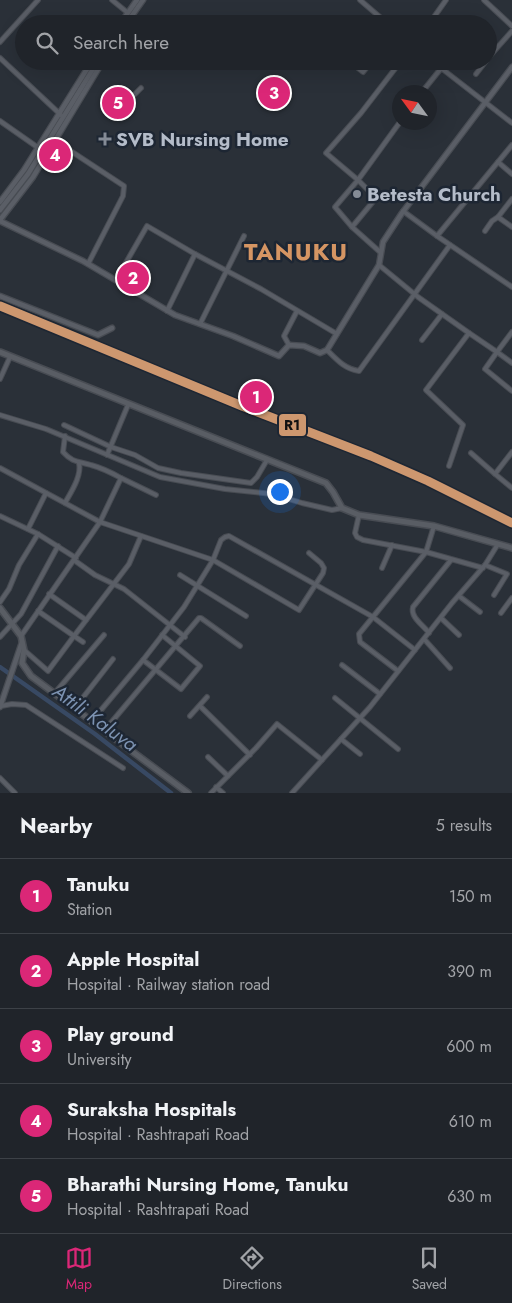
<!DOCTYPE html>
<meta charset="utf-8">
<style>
body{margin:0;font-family:Jost,sans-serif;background:#282c32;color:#f1f3f6}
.compass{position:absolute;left:392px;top:85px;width:45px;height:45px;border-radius:50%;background:#20242a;box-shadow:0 5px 20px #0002;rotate:303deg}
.you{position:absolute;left:279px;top:491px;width:18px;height:18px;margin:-12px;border:4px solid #fff;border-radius:50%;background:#1a73e8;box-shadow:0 0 0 8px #1a73e833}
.badge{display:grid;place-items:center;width:32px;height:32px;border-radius:50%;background:#db2777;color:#fff;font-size:16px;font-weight:700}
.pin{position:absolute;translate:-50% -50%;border:2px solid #fff;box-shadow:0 1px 5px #0006}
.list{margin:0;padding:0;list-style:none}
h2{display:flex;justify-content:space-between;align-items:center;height:65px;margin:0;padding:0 20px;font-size:21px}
h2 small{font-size:16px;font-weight:400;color:#a2a4a8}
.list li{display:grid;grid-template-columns:32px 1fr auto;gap:15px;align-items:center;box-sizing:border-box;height:75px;padding:0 20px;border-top:1px solid #3d4147}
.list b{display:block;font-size:19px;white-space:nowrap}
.list p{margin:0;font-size:16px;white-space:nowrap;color:#a2a4a8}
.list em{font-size:16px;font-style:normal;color:#a2a4a8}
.icon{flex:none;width:28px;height:28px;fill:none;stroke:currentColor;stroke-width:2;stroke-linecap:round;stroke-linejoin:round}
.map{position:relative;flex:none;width:512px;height:793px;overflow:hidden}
.search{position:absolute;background:#20242a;box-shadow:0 5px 20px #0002;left:15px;right:15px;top:15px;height:55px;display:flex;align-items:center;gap:12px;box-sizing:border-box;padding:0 18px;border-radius:28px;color:#a2a4a8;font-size:19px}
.sheet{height:440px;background:#20242a}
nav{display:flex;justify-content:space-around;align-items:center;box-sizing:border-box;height:70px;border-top:1px solid #3d4147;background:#20242a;font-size:14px;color:#a2a4a8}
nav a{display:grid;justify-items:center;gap:2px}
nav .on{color:#db2777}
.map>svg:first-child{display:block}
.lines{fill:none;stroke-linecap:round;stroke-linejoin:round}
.canal{stroke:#384963;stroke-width:4.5}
.minor-casing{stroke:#484c53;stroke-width:6}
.tertiary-casing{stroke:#484c53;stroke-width:7}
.secondary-casing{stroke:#484c53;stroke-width:8}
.minor{stroke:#5a5e66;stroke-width:4}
.tertiary{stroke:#5a5e66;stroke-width:4.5}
.secondary{stroke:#595d64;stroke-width:5}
.rail-1-casing{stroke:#1d2633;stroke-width:12}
.rail-1{stroke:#cd976f;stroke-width:9}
.poi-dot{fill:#848b96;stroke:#1d2633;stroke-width:2}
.labels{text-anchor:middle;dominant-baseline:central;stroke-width:5;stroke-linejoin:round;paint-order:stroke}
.poi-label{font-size:19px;font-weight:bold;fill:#b4bcc9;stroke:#1d2633;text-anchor:start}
.water-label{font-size:20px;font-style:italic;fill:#7c92b1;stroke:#1d2633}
.district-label{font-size:24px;font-weight:bold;letter-spacing:1px;fill:#d59563;stroke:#1d2633}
.line-badge{stroke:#1d2633;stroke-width:2}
.pale-badge-label{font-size:14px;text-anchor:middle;font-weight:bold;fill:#111}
</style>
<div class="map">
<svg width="512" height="793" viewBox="0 0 512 793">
<rect width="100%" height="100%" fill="#2a3038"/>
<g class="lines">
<polyline class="canal" points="0,667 95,734 171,793"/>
<defs>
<g id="minor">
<polyline points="112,0 128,13"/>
<polyline points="360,0 388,24"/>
<polyline points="484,0 512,26"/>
<polyline points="429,24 446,0"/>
<polyline points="0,42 38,0"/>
<polyline points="0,58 61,115"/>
<polyline points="488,58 512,31"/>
<polyline points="349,61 363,72 372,61"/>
<polyline points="432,61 512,123"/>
<polyline points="476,74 486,61"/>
<polyline points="422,92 447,61"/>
<polyline points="130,99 141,88"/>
<polyline points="0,121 40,149"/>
<polyline points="54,140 124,186 123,196 88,264"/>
<polyline points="498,162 512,174"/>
<polyline points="512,199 498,217 512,227"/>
<polyline points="403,211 437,236 512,145"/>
<polyline points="352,227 376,198 358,180 400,122"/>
<polyline points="485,231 492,221 498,217"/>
<polyline points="437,236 512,287"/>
<polyline points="380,252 352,227 335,207 358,180 326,153 361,113 401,61"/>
<polyline points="379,265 418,297 469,333"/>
<polyline points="116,280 147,226 195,254 261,289 337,334"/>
<polyline points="167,311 195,254"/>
<polyline points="200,324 244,236"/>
<polyline points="512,332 497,352 512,363"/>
<polyline points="422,340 442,314"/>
<polyline points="289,345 284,336 297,311"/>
<path d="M 327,350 C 337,360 345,369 359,371 L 450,245"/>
<polyline points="0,379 10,357"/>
<polyline points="0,415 46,429 160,477 225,489 272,494 302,503 332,510 342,508"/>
<polyline points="64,425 111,447 135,455 158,468 181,473 251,483 257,477 267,460"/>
<path d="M 65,436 L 63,452 C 73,463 78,461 91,465 C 102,468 112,473 121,478"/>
<polyline points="512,452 495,474 512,488"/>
<polyline points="471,453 495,474"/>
<polyline points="107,455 128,405"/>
<polyline points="449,466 463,425 426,390 469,333 497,352 485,369 512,391"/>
<polyline points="0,468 100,522 21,636"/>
<polyline points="156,495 121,478 100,522 213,560 299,610 323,573 324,568 321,563 309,553"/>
<path d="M 65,503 C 71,492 82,476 79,463"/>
<polyline points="359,515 355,533 357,537 363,540 426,552 483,568"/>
<polyline points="0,516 38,534 76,558"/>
<polyline points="28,529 46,493"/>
<polyline points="74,560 95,575 124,589 185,637"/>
<polyline points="485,565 507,574 494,595"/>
<polyline points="382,568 392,545"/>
<polyline points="180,575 246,616"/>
<polyline points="49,594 86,620"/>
<polyline points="459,596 480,612"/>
<polyline points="0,602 9,589 19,565 38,534"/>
<polyline points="501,613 512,598"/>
<polyline points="441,618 459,635"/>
<path d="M 429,633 C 423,625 410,617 413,607 L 451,560"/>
<polyline points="0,637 21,614 58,546"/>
<polyline points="425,640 450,668"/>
<polyline points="83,642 74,636 129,564 141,536"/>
<polyline points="24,650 48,671 74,636 38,611"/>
<polyline points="143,660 181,689 200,666 162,635"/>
<polyline points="342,665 380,694"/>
<polyline points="398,671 360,642 359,634 426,552 434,526"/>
<polyline points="54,694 104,635"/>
<polyline points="335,698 398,749"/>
<polyline points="1,706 12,704 26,705 123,768"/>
<polyline points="200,706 250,755"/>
<polyline points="74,709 113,659"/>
<polyline points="190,716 207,697"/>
<polyline points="91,722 143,660 184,607 213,560 221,540 225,537 229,536 373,617 415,650"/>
<polyline points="104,731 199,618 201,618 240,646"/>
<polyline points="341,739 360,754"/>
<polyline points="208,757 228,776"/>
<polyline points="0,778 15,793"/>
<polyline points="216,787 223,793"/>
<polyline points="211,793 256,748 277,724 322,760"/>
<polyline points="292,793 370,707 452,603 485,565 498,544"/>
</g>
<g id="tertiary">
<polyline points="120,24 137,0"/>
<polyline points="126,24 143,0"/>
<polyline points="0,202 24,170 92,61"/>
<polyline points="0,210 28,174 98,61"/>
<polyline points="0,220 33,177 103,61"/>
<polyline points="0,221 83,261 175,315 233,336 279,356 289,345 304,346 320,353 327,350 379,265 383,242 402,213 512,67"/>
<polyline points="0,296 98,335 112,328"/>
<polyline points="0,707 22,642"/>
</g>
<g id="secondary">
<polyline points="0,352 326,483 333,492 342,508 359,515 434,526 512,548"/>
<polyline points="0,608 21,636 24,650 22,663 31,676 188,793"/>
</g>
</defs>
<use href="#minor" class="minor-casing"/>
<use href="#tertiary" class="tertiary-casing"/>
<use href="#secondary" class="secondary-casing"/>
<use href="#minor" class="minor"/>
<use href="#tertiary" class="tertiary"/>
<use href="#secondary" class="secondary"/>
<defs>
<polyline id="rail-1" points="0,306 242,406 371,456 428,481 512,523"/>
</defs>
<use href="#rail-1" class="rail-1-casing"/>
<use href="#rail-1" class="rail-1"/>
</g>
<g class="poi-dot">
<path d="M102.5 131.5h5v5h5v5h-5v5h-5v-5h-5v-5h5z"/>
<circle cx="357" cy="194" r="5"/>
</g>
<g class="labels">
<g class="poi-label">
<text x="116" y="139">SVB Nursing Home</text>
<text x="367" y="194">Betesta Church</text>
</g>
<g class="water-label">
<text transform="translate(95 718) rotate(36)">Attili Kaluva</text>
</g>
<g class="district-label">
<text x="296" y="251">TANUKU</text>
</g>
</g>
<rect class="line-badge" x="278" y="413" width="29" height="24" rx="5" fill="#cd976f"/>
<g class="pale-badge-label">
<text x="292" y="430">R1</text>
</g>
</svg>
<svg class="compass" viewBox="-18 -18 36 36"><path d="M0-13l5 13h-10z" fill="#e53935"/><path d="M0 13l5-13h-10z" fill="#a2a4a8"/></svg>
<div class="you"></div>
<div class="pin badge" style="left:256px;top:397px">1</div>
<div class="pin badge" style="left:133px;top:278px">2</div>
<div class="pin badge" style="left:274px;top:93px">3</div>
<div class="pin badge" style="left:55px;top:155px">4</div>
<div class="pin badge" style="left:118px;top:103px">5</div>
<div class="search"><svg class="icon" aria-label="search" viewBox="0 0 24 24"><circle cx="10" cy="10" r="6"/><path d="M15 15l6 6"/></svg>Search here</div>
</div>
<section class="sheet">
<h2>Nearby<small>5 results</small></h2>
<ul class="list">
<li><span class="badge">1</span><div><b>Tanuku</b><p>Station</p></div><em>150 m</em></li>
<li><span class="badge">2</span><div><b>Apple Hospital</b><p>Hospital · Railway station road</p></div><em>390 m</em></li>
<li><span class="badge">3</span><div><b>Play ground</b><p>University</p></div><em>600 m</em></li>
<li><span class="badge">4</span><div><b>Suraksha Hospitals</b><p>Hospital · Rashtrapati Road</p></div><em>610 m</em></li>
<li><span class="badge">5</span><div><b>Bharathi Nursing Home, Tanuku</b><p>Hospital · Rashtrapati Road</p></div><em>630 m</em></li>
</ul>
</section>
<nav>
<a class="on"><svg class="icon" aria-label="map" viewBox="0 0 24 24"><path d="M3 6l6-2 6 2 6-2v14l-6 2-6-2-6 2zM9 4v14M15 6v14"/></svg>Map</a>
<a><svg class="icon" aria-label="directions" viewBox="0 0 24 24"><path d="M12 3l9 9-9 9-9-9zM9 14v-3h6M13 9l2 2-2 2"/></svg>Directions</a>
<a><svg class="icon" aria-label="saved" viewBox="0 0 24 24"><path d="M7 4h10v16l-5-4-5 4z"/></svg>Saved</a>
</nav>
